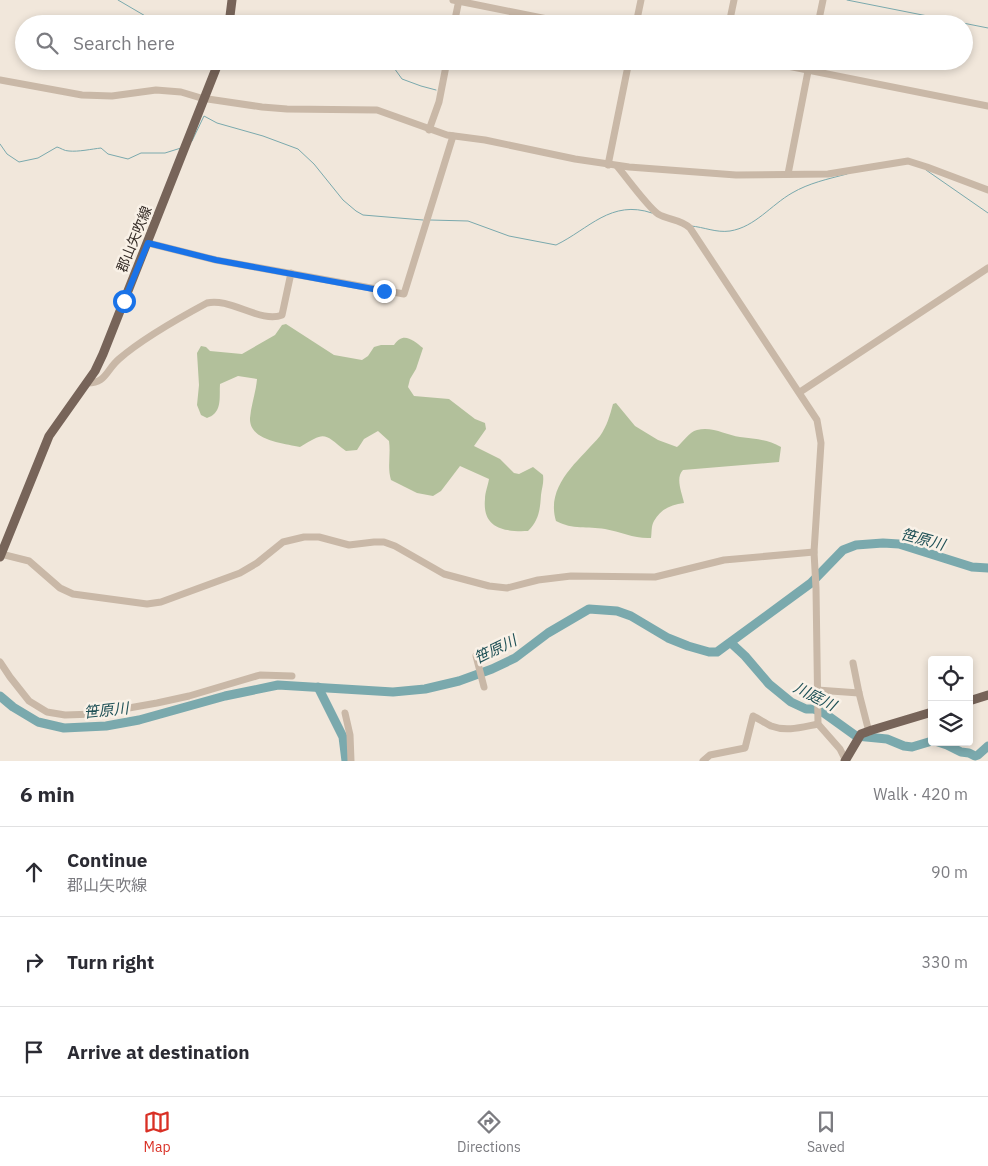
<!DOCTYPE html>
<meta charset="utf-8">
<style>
body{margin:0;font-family:"IBM Plex Sans","Noto Sans JP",sans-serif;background:#f7f7f7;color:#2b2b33}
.controls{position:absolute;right:15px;bottom:15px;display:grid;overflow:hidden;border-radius:5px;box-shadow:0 2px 8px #0003}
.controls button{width:45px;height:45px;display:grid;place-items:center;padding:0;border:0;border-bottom:1px solid #e1e1e2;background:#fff;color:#2b2b33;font:25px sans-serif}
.stop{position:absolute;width:15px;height:15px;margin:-11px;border:4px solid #1a73e8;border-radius:50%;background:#fff}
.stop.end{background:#1a73e8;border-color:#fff;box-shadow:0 1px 5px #0008}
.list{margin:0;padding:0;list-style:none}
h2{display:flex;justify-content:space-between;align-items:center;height:65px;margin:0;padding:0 20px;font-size:21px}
h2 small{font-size:16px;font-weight:400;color:#7c7c81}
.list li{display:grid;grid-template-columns:32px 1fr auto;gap:15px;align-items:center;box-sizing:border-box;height:90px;padding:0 20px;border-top:1px solid #e1e1e2}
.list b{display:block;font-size:19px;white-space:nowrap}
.list p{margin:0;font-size:16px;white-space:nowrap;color:#7c7c81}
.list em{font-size:16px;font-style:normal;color:#7c7c81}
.icon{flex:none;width:28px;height:28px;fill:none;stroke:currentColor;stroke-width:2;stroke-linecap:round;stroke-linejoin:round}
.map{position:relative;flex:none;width:988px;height:761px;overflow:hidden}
.search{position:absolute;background:#fff;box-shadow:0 2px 8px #0003;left:15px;right:15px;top:15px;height:55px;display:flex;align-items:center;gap:12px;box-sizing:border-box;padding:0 18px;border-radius:28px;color:#7c7c81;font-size:19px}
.sheet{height:335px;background:#fff}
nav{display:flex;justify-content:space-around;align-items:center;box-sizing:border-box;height:70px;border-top:1px solid #e1e1e2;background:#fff;font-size:14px;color:#7c7c81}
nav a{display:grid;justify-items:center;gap:2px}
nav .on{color:#d93025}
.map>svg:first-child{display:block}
.green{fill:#b2c09b}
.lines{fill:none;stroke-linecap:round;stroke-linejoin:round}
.stream{stroke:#7aa9ad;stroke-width:1}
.river{stroke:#7aa9ad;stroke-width:9}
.minor{stroke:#c9b8a7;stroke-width:7}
.major{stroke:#776459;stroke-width:9}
.route{stroke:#1a73e8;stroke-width:6}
.labels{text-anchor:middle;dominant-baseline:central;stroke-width:5;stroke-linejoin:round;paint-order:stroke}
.street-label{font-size:14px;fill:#352c27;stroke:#f9f1e7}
.water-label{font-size:15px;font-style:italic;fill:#1e5056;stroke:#f9f1e7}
</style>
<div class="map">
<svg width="988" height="761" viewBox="0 0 988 761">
<rect width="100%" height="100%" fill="#f1e7db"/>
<g class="green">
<path d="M 286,324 L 334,355 L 362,360 L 368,356 L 374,347 L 381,345 L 394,345 C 403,331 413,340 423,348 L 416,369 L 410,379 L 408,387 L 414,396 L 449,399 L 475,419 L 485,423 L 486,429 L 474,446 L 500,459 L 514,473 L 519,474 L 533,467 L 543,475 C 544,483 542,487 541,495 C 540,510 539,520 528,531 C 505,532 482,529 485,499 C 485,492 488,486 489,479 L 460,466 L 441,491 L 433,496 L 417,493 L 391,480 C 387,467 391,455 389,441 L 378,431 L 364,439 L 357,450 L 346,451 C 323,433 326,431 300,447 C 284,443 249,441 250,418 C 251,405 256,392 257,379 L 238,376 L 220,384 C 219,397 223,413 207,418 L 201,415 L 197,405 L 199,385 L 197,353 L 201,346 L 206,347 L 210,351 L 242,354 L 275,335 L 282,325 Z"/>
<path d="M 616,403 L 635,426 L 658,440 L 677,447 C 683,442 689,432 697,430 C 712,426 726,435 740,437 C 755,439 767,439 781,447 L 779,462 L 683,470 C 675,478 682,493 684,503 C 670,505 661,509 654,521 C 651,526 652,532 651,538 C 635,539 621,532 605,529 C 587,526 573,530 556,521 C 545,485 580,460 600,436 C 607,426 610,415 613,404 Z"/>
</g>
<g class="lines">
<g class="stream">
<polyline points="118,0 159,24"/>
<polyline points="847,0 988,28"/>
<polyline points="389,61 402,79 421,86 436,90"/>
<polyline points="192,141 204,116 217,123 263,136 298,149 314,164 343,200 356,211 363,215 423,220"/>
<path d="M 0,144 L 7,154 L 19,162 L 38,158 L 57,147 C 61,148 64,151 69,151 C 78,152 92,149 101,148 L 108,154 L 128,159 L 141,153 L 165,153 L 181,148"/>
<polyline points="926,170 988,213"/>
<path d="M 430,220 L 468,221 L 509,236 L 556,245 C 589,229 611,199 652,213"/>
<path d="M 691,226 C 704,227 716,233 730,231 C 755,227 771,205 792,193 C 809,183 828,179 847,174"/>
</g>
<g class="river">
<polyline points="731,643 745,656 769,684 791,702 806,709 814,709 824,713 856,736 887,739 904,746 912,747 932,741"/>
<polyline points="318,687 343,737 346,761"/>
<polyline points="0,696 13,707 38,722 64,728 106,726 139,720 225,696 278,685 393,692 425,689 459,681 492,669 515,658 548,633 589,609 617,611 631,616 668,638 688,646 709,652 717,652 811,583 843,550 856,545 883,543 899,544 972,567 988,568"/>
<polyline points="938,742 947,745 961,752 969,753 975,756 978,755 988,746"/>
</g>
<g class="minor">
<polyline points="453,0 572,24"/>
<polyline points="454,24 459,0"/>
<polyline points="636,24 641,0"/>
<polyline points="729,24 734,0"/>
<polyline points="818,24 823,0"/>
<polyline points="762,61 988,106"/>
<polyline points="0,80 82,95 112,96 156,90 181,92 201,98 262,107 287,109 377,110 447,135 485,140 575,159 629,167 736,175 828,174 908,161 927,167 988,190"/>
<polyline points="429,130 439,102 447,61"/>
<polyline points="608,165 629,61"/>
<path d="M 617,166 C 627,178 647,206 658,214 C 668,220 681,219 690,228 L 817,420 L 821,443 L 814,552 L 816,588 L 818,724 L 840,749 L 846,761"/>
<polyline points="788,174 810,61"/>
<polyline points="148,243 216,260 404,294 453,136"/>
<path d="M 86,383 C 106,384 106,370 119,359 C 142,339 179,318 207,303 C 229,297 262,324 282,315 L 291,273"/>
<polyline points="800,392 988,268"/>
<polyline points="1,554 29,561 60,588 73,594 147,604 161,602 240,573 257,563 283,542 304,537 319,537 349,545 374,542 384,542 395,546 444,574 489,586 507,588 538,580 571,576 655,577 724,560 814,552"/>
<polyline points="476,656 484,687"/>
<polyline points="0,662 10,677 29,701 47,712 65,715 95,714 157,703 189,696 260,675 292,676"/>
<polyline points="853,663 859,693 869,732"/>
<polyline points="817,690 859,693"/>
<polyline points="345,713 350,735 351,761"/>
<path d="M 703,761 L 710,755 L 745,748 L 753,716 C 759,719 765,723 771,726 C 787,732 802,727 818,724"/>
</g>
<g class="major">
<polyline points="229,24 232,0"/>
<polyline points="0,557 49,436 95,371 103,354 219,61"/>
<polyline points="969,701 988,695"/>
<polyline points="845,761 861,734 872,730 932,712"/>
</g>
</g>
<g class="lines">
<polyline class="route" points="124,301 148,243 216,260 384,291"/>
</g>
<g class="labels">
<g class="street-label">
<text transform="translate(134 239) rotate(-68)">郡山矢吹線</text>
</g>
<g class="water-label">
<text transform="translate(923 539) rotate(15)">笹原川</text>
<text transform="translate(495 649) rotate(-26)">笹原川</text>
<text transform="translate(815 696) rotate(27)">川庭川</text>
<text transform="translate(106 710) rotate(-6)">笹原川</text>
</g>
</g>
</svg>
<div class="controls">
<button><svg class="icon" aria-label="locate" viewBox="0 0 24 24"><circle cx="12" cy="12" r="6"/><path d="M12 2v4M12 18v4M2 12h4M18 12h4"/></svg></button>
<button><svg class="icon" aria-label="layers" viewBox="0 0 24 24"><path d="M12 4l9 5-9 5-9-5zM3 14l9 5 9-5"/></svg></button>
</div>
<div class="stop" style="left:124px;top:301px"></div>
<div class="stop end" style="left:384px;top:291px"></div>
<div class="search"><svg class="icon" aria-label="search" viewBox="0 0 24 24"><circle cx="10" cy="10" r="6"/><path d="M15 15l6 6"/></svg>Search here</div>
</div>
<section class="sheet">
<h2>6 min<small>Walk · 420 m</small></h2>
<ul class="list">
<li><svg class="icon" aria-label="ahead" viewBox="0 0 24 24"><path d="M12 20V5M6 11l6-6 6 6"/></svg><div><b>Continue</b><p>郡山矢吹線</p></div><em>90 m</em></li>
<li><svg class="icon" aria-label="right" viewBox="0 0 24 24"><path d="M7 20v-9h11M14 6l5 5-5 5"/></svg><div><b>Turn right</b></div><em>330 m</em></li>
<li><svg class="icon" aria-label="arrive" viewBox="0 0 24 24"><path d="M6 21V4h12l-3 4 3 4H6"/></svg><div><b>Arrive at destination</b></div></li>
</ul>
</section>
<nav>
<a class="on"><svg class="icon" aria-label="map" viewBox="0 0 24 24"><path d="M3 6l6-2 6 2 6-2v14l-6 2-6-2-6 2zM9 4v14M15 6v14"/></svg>Map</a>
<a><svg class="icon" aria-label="directions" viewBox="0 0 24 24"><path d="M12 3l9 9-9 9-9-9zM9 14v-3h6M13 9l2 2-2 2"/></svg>Directions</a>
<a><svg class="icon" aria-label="saved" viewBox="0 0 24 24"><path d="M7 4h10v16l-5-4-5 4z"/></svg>Saved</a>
</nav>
